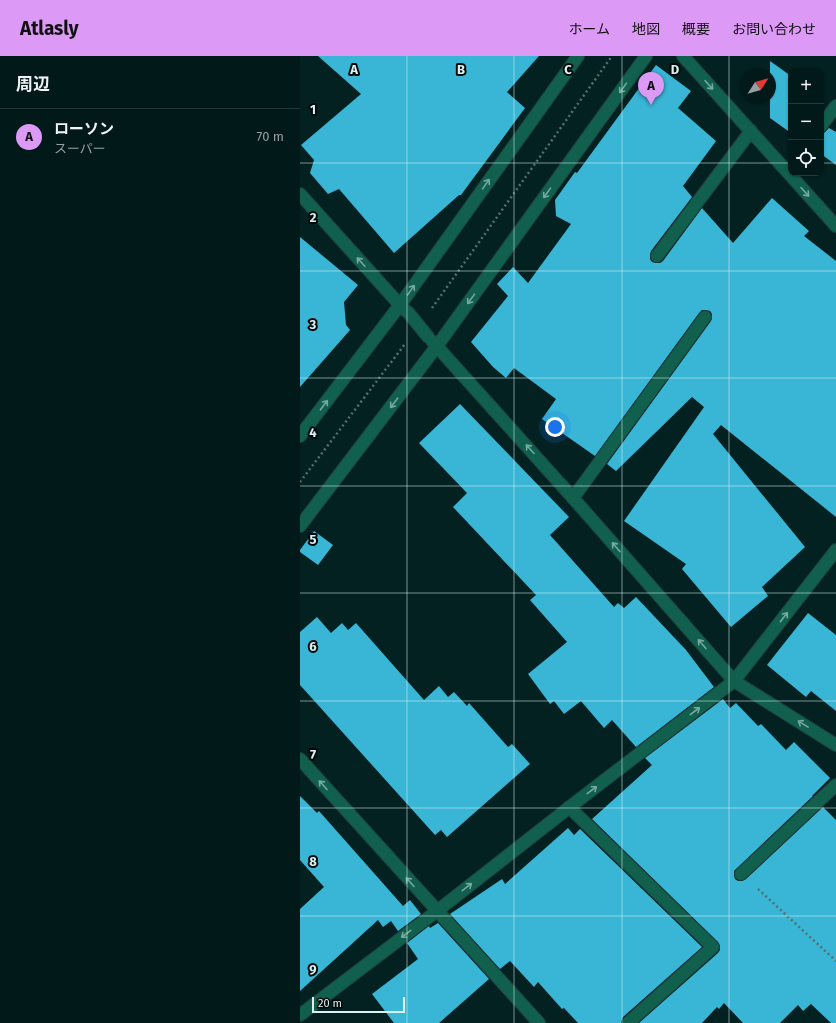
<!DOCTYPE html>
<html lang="ja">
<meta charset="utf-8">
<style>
body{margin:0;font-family:"Fira Sans","Noto Sans JP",sans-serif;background:#102626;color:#f1f3f6}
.controls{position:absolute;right:12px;top:12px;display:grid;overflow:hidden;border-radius:8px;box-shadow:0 1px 3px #0004}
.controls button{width:36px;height:36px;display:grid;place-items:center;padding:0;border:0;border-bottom:1px solid #233838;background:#021919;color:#f1f3f6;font:20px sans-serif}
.compass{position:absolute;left:440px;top:12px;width:36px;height:36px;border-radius:50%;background:#021919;box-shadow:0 1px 3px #0004;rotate:54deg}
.scale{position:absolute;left:12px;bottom:10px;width:93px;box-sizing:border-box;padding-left:4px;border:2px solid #dcf1f1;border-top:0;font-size:11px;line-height:14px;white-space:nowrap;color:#dcf1f1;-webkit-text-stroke:3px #000909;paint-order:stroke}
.you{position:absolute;left:255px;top:371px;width:14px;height:14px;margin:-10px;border:3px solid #fff;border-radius:50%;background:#1a73e8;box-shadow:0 0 0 6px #1a73e833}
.badge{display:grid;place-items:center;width:26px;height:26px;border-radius:50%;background:#dc99f5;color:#111;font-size:13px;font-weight:700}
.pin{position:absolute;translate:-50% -33px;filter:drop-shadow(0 1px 2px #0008)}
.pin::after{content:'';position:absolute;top:21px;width:14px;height:12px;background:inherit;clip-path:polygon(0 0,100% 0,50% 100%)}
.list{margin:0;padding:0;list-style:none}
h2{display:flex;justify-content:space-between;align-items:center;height:52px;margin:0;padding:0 16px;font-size:17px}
h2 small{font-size:13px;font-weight:400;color:#96a0a2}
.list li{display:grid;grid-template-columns:26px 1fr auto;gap:12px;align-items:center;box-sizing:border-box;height:56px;padding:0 16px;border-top:1px solid #233838}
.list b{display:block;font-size:15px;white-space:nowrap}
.list p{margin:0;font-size:13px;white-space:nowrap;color:#96a0a2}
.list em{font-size:13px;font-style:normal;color:#96a0a2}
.icon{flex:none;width:22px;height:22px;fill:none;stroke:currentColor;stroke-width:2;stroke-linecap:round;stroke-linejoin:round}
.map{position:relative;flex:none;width:536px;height:967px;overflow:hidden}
header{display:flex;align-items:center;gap:24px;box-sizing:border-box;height:56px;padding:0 20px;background:#dc99f5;color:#111}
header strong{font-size:19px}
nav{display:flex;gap:22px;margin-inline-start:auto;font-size:14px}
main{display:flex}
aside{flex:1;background:#021919}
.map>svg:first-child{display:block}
.building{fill:#39b5d6}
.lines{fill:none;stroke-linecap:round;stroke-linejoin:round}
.minor-casing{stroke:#213e3e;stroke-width:14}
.path{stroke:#556f6f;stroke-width:2.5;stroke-dasharray:2 3;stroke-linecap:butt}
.minor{stroke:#10604d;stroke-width:12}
.minor-bridge-casing{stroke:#213e3e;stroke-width:14;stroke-linecap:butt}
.minor-bridge{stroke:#10604d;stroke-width:12}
.oneway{stroke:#76a89f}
.grid{fill:none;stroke:#dcf1f1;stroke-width:1;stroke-opacity:0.55}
.grid-label{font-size:13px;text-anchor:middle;font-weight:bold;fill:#dcf1f1;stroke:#000909;stroke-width:4;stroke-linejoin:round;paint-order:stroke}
</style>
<header>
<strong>Atlasly</strong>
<nav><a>ホーム</a><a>地図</a><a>概要</a><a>お問い合わせ</a></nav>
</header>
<main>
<aside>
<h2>周辺<small></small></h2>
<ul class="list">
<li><span class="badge">A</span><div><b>ローソン</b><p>スーパー</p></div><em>70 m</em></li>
</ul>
</aside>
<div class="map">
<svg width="536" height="967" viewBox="0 0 536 967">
<rect width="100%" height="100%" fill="#032121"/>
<g class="building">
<polygon points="18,0 239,0 207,36 225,52 161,139 159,139 94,197 39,133 28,138 10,117 14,104 1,89 61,38"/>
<polygon points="470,5 491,20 491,77 470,62"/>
<polygon points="356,9 391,35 378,52 416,85 383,130 392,141 351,195 350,199 350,203 352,206 356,207 360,207 363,205 402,152 433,187 472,142 509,175 504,180 536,205 536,461 421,369 413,378 505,491 462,531 468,540 431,571 382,513 386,508 324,465 404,351 392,341 316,415 307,408 411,265 412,261 412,258 410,255 405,254 402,254 399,257 295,400 242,363 256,343 214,312 206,322 193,311 171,286 208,240 197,228 213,211 228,227 271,168 256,160 255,144 275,116 277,117"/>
<polygon points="529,72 536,76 536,109 521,98 521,77 524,77"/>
<polygon points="0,181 58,229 44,246 46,269 50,274 0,331"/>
<polygon points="160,348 269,461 250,479 314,551 318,547 324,552 336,541 386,594 414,631 336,691 312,664 304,672 281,645 264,658 254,645 250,648 228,618 267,586 230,544 236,539 153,451 167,437 119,387"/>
<polygon points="14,475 33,489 18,509 0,496 0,494"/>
<polygon points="508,557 536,579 536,655 511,635 506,641 467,609"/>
<polygon points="17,561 31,577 42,567 48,574 56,567 124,644 139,630 148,641 154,636 167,650 169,647 208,691 212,688 230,708 147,781 141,774 135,779 0,629 0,576"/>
<polygon points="423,643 430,652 436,647 458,670 461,668 486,694 494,686 530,722 512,740 513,740 436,813 434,815 434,819 435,823 438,825 442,825 446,823 523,751 536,764 536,967 531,967 511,948 503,955 498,949 480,967 443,967 424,947 419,953 417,951 402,967 339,967 418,897 420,894 420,890 418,886 292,763 352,709 345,702"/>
<polygon points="0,740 17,757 19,755 103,850 110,844 121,858 98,875 91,865 83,871 78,864 0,935 0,853 24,831 0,804"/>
<polygon points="268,772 274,779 280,773 402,891 323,961 321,967 278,967 264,952 262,953 238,926 234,931 210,905 200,913 150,858 202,823 205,828"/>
<polygon points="138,867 189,923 139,967 94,967 72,938 118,903 107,887 129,870 130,872"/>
</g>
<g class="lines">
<defs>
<g id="minor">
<polyline points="383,0 536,170"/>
<polyline points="521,70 536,50"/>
<polyline points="0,138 100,249 106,255"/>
<polyline points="357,200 451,75"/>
<polyline points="132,285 273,442 434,625 536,689"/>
<polyline points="0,380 100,249 278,0"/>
<polyline points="273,442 405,261"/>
<polyline points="0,470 137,290 346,0"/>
<polyline points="0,703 239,967"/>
<polyline points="269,751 413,891 328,967"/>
<polyline points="441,818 536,729"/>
<polyline points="0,959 137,855 280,743 434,625 536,494"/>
</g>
</defs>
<use href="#minor" class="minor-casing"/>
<g class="path">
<polyline points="132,252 312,0"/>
<polyline points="0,426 105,288"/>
<polyline points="458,833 536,905"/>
</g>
<use href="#minor" class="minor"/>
<defs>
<polyline id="minor-bridge" points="107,255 129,282"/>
</defs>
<use href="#minor-bridge" class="minor-bridge-casing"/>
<use href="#minor-bridge" class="minor-bridge"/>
</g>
<defs><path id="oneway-shaft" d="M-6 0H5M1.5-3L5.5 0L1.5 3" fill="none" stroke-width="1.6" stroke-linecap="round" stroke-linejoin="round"/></defs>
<g class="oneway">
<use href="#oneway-shaft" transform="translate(409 29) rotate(48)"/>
<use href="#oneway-shaft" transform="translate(323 32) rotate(126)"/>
<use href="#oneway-shaft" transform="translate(186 128) rotate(-55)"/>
<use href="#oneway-shaft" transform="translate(505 136) rotate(48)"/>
<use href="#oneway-shaft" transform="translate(247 137) rotate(126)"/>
<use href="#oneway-shaft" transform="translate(61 206) rotate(-132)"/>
<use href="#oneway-shaft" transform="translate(111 234) rotate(-55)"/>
<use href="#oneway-shaft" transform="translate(171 243) rotate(126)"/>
<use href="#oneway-shaft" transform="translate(94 347) rotate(127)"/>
<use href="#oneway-shaft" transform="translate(24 349) rotate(-53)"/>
<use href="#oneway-shaft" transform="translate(230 393) rotate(-132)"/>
<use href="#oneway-shaft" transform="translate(316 491) rotate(-131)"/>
<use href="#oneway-shaft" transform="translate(484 561) rotate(-52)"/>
<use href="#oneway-shaft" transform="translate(402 588) rotate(-131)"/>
<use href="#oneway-shaft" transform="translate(395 655) rotate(-37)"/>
<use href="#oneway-shaft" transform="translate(503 668) rotate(-148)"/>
<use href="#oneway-shaft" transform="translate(23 729) rotate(-132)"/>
<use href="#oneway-shaft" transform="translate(292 734) rotate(-37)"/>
<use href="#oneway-shaft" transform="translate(110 826) rotate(-132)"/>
<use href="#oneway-shaft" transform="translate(167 831) rotate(-38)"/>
<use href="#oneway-shaft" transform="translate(106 878) rotate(143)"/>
</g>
<path class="grid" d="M 107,0 L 107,967M 214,0 L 214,967M 322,0 L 322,967M 429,0 L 429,967M 0,107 L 491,107M 521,107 L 536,107M 0,215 L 536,215M 0,322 L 536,322M 0,430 L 536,430M 0,537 L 536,537M 0,645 L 536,645M 0,752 L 536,752M 0,860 L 536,860"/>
<g class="grid-label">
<text x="54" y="18">A</text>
<text x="161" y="18">B</text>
<text x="268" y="18">C</text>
<text x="375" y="18">D</text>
<text x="13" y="58">1</text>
<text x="13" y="166">2</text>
<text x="13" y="273">3</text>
<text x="13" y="381">4</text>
<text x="13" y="488">5</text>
<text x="13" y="595">6</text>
<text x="13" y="703">7</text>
<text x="13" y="810">8</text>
<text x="13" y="918">9</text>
</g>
</svg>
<div class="controls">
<button>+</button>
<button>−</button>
<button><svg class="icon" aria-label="locate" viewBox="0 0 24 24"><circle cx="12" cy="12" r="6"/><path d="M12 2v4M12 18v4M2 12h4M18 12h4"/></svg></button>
</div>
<svg class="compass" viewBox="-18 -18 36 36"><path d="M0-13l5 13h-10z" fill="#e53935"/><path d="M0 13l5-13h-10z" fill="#96a0a2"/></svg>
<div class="scale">20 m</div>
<div class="you"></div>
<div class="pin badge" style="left:351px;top:49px">A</div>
</div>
</main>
